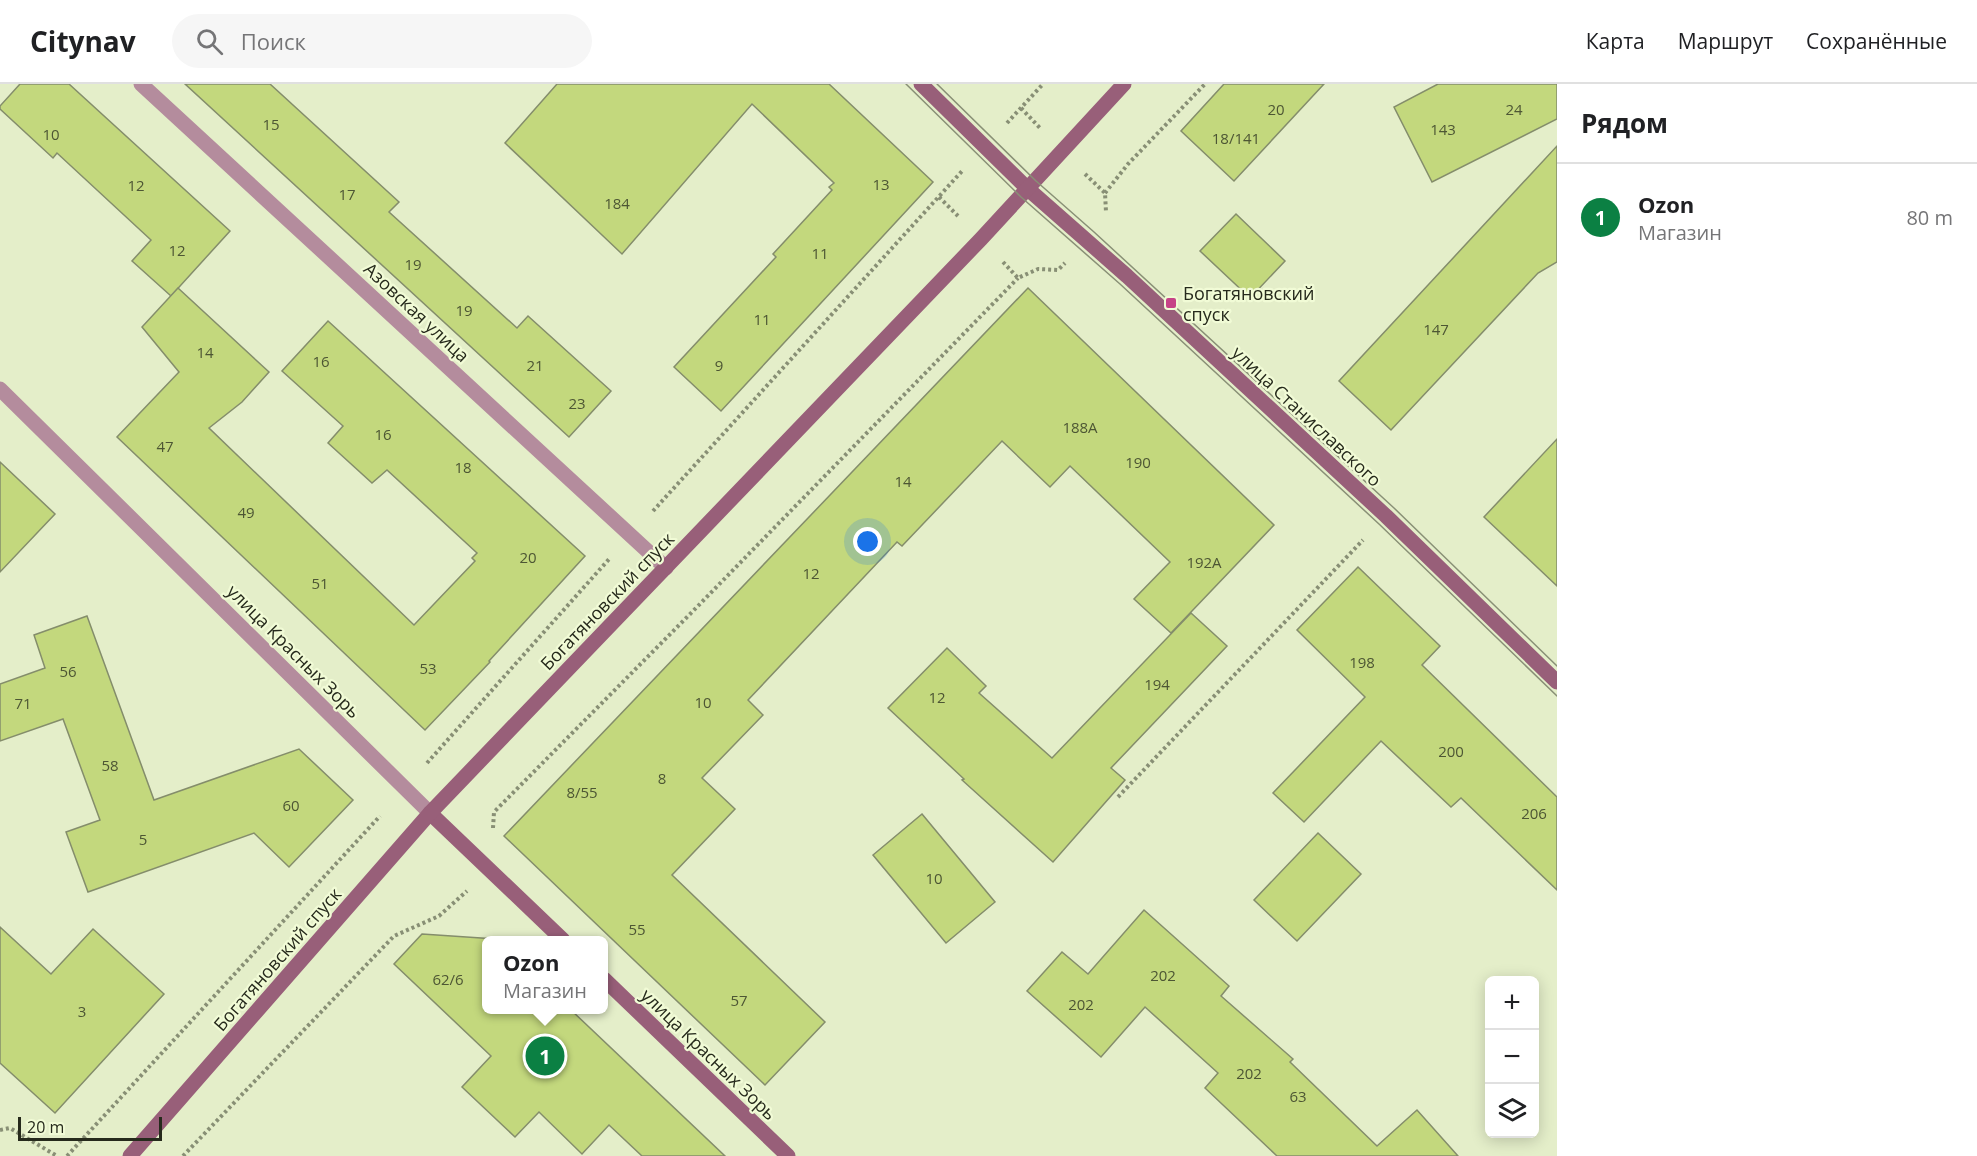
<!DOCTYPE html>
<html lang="ru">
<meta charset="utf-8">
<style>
body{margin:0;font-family:"Open Sans",sans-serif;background:#f6f6f6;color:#202124}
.controls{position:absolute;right:18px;bottom:18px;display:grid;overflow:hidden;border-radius:9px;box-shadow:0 3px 15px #0003}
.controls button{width:54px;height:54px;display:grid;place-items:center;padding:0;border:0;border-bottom:2px solid #e0e0e0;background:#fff;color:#202124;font:30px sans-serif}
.scale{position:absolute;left:18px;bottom:15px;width:144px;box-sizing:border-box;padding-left:6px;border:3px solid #262a1c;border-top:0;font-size:16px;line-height:21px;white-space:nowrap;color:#262a1c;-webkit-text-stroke:4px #f1fbd6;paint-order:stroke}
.you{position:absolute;left:868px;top:458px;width:21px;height:21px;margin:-15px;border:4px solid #fff;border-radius:50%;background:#1a73e8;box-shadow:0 0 0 9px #1a73e833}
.badge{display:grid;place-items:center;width:39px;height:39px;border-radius:50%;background:#0b8043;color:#fff;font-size:20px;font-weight:700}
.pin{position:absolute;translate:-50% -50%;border:3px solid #fff;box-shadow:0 2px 6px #0006}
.popup{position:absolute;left:482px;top:852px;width:126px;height:78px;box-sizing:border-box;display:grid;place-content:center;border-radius:9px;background:#fff;filter:drop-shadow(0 2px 4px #0005);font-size:20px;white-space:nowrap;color:#757577}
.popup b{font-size:22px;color:#202124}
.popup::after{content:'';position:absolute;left:50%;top:100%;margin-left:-12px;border:12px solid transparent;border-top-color:#fff}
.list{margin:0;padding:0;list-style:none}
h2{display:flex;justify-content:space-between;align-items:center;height:78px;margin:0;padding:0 24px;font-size:26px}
h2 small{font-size:20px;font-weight:400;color:#757577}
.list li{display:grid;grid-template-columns:39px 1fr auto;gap:18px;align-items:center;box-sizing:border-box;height:108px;padding:0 24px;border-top:2px solid #e0e0e0}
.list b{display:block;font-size:22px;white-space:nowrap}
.list p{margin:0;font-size:20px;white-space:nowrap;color:#757577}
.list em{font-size:20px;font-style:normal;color:#757577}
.icon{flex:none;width:33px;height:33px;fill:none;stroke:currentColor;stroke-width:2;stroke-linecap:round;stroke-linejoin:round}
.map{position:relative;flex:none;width:1557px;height:1072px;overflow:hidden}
header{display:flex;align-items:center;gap:36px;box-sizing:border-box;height:84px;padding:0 30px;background:#fff;border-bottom:2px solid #e0e0e0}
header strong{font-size:28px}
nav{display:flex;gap:33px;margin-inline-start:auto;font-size:21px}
.search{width:420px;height:54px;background:#f6f6f6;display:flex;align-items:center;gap:15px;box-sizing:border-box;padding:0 21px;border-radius:33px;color:#757577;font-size:22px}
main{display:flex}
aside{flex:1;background:#fff}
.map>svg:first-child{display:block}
.building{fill:#c3d87d;stroke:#848d6b;stroke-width:1.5}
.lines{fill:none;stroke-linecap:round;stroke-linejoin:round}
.path{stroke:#888f75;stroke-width:4;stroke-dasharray:3 3;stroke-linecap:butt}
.street{stroke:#b48c9d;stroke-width:15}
.secondary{stroke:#985f79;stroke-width:15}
.tram{stroke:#899076;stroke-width:1.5}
.poi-dot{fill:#c64287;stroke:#f1fbd6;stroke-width:2}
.labels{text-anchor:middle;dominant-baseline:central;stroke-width:4.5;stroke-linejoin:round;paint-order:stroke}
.number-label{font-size:15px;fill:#4d5634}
.poi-label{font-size:18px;fill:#262a1c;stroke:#f1fbd6;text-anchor:start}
.street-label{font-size:18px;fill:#262a1c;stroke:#f1fbd6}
</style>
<header>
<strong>Citynav</strong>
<div class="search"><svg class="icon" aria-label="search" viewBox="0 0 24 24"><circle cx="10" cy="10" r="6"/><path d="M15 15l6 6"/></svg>Поиск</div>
<nav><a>Карта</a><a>Маршрут</a><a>Сохранённые</a></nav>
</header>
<main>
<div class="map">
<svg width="1557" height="1072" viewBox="0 0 1557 1072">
<rect width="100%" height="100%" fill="#e4eec9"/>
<g class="building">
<polygon points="20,0 69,0 230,147 171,212 132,177 151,156 57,69 53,74 0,25 0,22"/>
<polygon points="185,0 270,0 399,118 389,128 517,244 528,232 611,307 569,353"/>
<polygon points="557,0 829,0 933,98 721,327 674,283 776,173 773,170 832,106 829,103 834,99 752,20 622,170 505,59"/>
<polygon points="1224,0 1324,0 1234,97 1181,47"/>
<polygon points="1438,0 1557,0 1557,35 1432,98 1394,23"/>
<polygon points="1557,62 1557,178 1538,189 1391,346 1339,297"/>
<polygon points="1236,130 1285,177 1250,214 1200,167"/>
<polygon points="178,204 269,288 242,318 209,344 414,541 475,477 472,474 477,469 387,386 372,399 328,359 343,342 282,287 328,237 585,472 489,577 490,578 425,646 117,353 179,288 142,243"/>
<polygon points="1028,204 1274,441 1171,549 1134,515 1170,478 1070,382 1050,403 1002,357 902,462 897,458 748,616 763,631 702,694 735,725 672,791 825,938 765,1001 504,752"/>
<polygon points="1557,355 1557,502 1484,433"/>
<polygon points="0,378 55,430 0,488"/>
<polygon points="1358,483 1440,562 1422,581 1557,713 1557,806 1461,714 1451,723 1381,657 1304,738 1273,709 1365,613 1297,546"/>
<polygon points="1191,529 1227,562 1111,684 1125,696 1053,778 962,696 964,695 888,624 947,564 986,602 979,609 1052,674"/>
<polygon points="87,532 154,716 299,665 353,716 289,783 254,749 88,808 66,748 100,736 63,635 0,657 0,600 45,584 34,551"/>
<polygon points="922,730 995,818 946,859 873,771"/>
<polygon points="1318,749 1361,790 1297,857 1254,816"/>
<polygon points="1144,826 1229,902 1221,912 1293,975 1290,978 1377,1062 1417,1026 1458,1072 1277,1072 1205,1004 1218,989 1145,923 1101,973 1027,907 1062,868 1088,890"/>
<polygon points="0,843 51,890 93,845 164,910 55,1029 0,979"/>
<polygon points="422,850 496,855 498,856 486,856 486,926 571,926 725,1072 642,1072 609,1041 582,1070 539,1028 515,1053 462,1003 491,972 394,880"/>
</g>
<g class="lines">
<g class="path">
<polyline points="1021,24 1040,44"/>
<polyline points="1007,39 1043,0"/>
<polyline points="1085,90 1105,109 1106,128"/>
<polyline points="1105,109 1128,80 1205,0"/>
<polyline points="939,113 958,132"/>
<polyline points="1003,178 1018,194 1038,185 1058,186 1065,179"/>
<polyline points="653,427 963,86"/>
<polyline points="427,679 610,474"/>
<polyline points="1118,713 1363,456"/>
<polyline points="493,744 494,728 696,524 1018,194"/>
<polyline points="0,1046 10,1044 57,1072"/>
<polyline points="67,1072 380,732"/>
<polyline points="183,1072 394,852 439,832 467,807"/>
</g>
<g class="street">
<polyline points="141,0 666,484"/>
<polyline points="0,305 430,729"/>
</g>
<g class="secondary">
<polyline points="921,0 1028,105 1127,192 1386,432 1557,598"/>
<polyline points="430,729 563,856"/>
<polyline points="604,895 788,1072"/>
<polyline points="130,1072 430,729 981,155 1124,0"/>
</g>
<g class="tram">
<polyline points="906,0 1021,113 1120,200 1379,440 1557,612"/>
<polyline points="937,0 1036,97 1094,148 1394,424 1557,582"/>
</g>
</g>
<rect class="poi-dot" x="1165" y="213" width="12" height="12" rx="3"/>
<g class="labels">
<g class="number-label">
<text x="1276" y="25">20</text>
<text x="1514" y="25">24</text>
<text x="271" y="40">15</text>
<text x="1443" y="45">143</text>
<text x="51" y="50">10</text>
<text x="1236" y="54">18/141</text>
<text x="881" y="100">13</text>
<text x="136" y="101">12</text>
<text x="347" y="110">17</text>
<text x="617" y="119">184</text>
<text x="177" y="166">12</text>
<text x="820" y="169">11</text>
<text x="413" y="180">19</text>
<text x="464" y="226">19</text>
<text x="762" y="235">11</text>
<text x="1436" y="245">147</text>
<text x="205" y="268">14</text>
<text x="321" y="277">16</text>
<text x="535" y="281">21</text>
<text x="719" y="281">9</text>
<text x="577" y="319">23</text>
<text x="1080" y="343">188А</text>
<text x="383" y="350">16</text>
<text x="165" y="362">47</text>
<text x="1138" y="378">190</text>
<text x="463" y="383">18</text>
<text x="903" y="397">14</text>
<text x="246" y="428">49</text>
<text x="528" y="473">20</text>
<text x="1204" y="478">192А</text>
<text x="811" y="489">12</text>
<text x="320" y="499">51</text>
<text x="1362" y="578">198</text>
<text x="428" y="584">53</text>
<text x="68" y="587">56</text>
<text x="1157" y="600">194</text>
<text x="937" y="613">12</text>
<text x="703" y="618">10</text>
<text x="23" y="619">71</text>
<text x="1451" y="667">200</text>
<text x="110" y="681">58</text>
<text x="662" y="694">8</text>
<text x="582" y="708">8/55</text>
<text x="291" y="721">60</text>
<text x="1534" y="729">206</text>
<text x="143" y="755">5</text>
<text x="934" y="794">10</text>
<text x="637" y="845">55</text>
<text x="1163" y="891">202</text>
<text x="448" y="895">62/6</text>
<text x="739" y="916">57</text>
<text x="1081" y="920">202</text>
<text x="82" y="927">3</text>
<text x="1249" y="989">202</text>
<text x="1298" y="1012">63</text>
</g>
<g class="poi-label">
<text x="1183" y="209">Богатяновский<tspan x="1183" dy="21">спуск</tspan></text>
</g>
<g class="street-label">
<text transform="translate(417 228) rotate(43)">Азовская улица</text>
<text transform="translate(1307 332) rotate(43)">улица Станиславского</text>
<text transform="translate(607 517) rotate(-46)">Богатяновский спуск</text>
<text transform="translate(294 567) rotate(45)">улица Красных Зорь</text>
<text transform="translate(277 875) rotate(-49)">Богатяновский спуск</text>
<text transform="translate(709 970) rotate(44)">улица Красных Зорь</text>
</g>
</g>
</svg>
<div class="controls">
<button>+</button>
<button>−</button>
<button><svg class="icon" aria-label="layers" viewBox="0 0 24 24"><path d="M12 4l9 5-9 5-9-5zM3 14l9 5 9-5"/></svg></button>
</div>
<div class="scale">20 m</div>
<div class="you"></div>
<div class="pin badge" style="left:545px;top:972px">1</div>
<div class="popup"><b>Ozon</b>Магазин</div>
</div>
<aside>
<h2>Рядом<small></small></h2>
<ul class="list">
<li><span class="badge">1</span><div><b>Ozon</b><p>Магазин</p></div><em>80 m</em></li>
</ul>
</aside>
</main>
